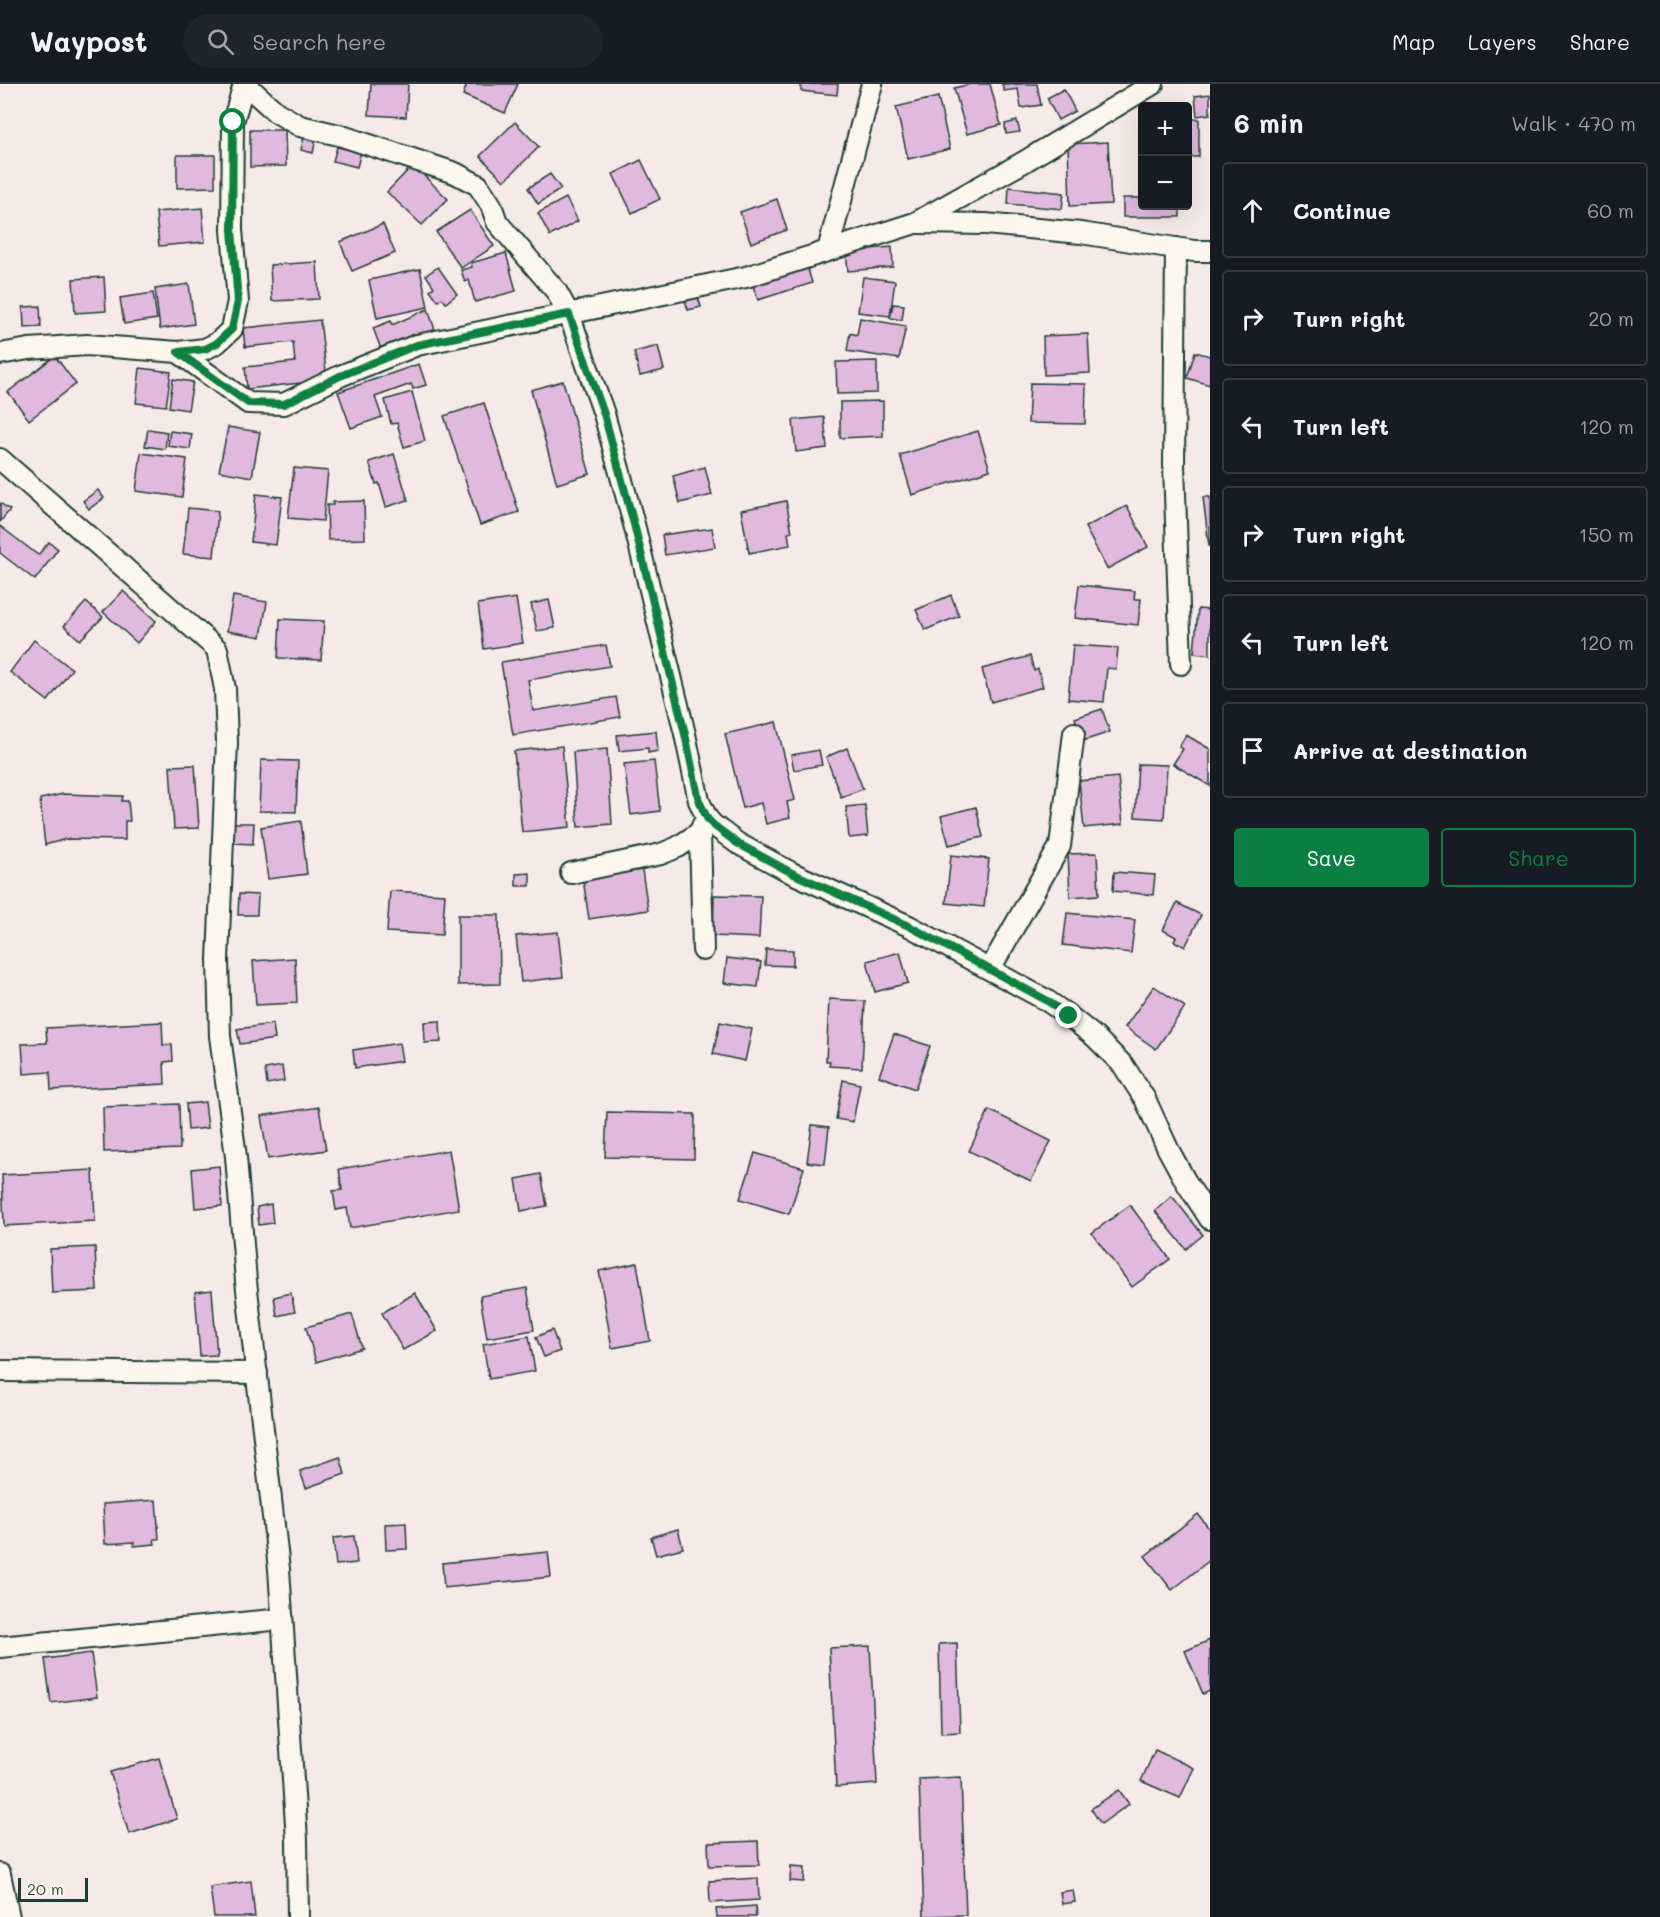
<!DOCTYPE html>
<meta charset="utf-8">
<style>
body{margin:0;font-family:Mali,sans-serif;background:#20242c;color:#f1f3f6}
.controls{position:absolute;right:18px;top:18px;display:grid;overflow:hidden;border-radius:6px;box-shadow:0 6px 24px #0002}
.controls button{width:54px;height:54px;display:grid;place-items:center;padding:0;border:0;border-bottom:2px solid #363941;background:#171b24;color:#f1f3f6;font:30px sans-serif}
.scale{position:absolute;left:18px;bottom:15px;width:70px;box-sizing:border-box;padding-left:6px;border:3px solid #1f3d34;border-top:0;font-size:16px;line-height:21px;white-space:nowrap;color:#1f3d34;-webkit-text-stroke:4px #fbf7ec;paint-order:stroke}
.stop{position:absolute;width:18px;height:18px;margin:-14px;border:4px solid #0b8043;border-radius:50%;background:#fff}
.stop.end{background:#0b8043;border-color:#fff;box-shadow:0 2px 6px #0008}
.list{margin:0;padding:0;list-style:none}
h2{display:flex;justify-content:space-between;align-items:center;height:78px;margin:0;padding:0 24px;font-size:26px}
h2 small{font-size:20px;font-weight:400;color:#9ea1a6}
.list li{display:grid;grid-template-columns:39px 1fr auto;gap:18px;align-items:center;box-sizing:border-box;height:96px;margin:0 12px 12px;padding:0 12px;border:2px solid #363941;border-radius:6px}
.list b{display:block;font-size:22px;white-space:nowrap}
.list em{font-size:20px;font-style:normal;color:#9ea1a6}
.actions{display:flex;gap:12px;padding:18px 24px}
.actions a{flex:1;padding:14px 0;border:2px solid #0b8043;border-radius:6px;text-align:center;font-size:21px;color:#0b8043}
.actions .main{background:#0b8043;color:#fff}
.icon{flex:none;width:33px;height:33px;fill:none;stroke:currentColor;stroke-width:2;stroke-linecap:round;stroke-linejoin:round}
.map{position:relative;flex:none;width:1210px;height:1833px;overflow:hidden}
header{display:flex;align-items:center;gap:36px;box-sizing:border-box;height:84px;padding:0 30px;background:#171b24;border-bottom:2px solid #363941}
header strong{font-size:28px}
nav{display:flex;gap:33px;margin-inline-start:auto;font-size:21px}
.search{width:420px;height:54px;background:#20242c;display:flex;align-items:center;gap:15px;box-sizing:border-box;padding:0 21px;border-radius:33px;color:#9ea1a6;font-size:22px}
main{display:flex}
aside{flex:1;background:#171b24}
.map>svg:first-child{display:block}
.building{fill:#e1b8de;stroke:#1f3d34;stroke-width:1.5}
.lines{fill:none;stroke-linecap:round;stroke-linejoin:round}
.street-casing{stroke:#1f3d34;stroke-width:24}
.street{stroke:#fbf7ec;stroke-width:20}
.route{stroke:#0b8043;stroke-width:8}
</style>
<header>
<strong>Waypost</strong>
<div class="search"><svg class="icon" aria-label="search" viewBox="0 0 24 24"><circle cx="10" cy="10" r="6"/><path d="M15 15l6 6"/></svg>Search here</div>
<nav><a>Map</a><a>Layers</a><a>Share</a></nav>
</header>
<main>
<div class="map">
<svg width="1210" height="1833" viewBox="0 0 1210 1833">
<rect width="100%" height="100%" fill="#f6eae9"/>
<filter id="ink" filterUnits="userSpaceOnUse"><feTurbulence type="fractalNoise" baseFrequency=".0167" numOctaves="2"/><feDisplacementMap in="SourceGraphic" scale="12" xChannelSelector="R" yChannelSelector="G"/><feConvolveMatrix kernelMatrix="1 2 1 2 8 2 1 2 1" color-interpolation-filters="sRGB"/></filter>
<g filter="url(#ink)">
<g class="building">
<polygon points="371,0 408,0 406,33 369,31"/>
<polygon points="467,0 518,0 505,29 463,11"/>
<polygon points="801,0 838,0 837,11 801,7"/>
<polygon points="970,0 990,0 1001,41 967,50 954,4"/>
<polygon points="1002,0 1037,0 1041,21 1021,24 1018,5 1004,7"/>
<polygon points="1064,5 1075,27 1058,36 1047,14"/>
<polygon points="1210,10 1210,30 1197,32 1195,12"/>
<polygon points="938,13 950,65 908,75 896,23"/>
<rect x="1188" y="35" width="11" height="38"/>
<polygon points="1017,37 1020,48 1006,50 1005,40"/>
<polygon points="515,38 539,63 504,97 480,72"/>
<polygon points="250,46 285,46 286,82 250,83"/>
<polygon points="305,48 317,50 313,69 301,66"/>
<polygon points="1108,58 1111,120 1070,122 1068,60"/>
<polygon points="337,63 361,68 357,83 333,77"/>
<polygon points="177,71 215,71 215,103 177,104"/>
<polygon points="641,76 660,115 632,129 613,90"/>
<polygon points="413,81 448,115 422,141 387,108"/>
<polygon points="550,90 561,105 538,120 528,104"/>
<polygon points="1009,103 1064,109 1062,125 1008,120"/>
<polygon points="566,114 578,137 550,152 538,129"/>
<polygon points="1123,114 1142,114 1142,122 1180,122 1180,133 1123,133"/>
<polygon points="777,115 787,146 751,159 740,128"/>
<polygon points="202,124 205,158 159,162 156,128"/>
<polygon points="470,126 494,162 461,184 436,148"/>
<polygon points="383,140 395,169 352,187 340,158"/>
<polygon points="892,163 893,183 848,187 846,167"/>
<polygon points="506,169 516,207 475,218 469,196 465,198 461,186 472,183 471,179"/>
<polygon points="317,178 319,215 272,217 270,181"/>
<polygon points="807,182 812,199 758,216 752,199"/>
<polygon points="438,183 457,210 446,219 442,214 438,217 430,206 434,203 426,191"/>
<polygon points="420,185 428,223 377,234 369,196"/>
<polygon points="104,193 106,227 75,229 73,195"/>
<polygon points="863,193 895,197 890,232 858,228"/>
<polygon points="189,200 194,240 160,245 155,205"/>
<polygon points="696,206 701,223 688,226 683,209"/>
<polygon points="153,209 157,235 124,240 120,214"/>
<polygon points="893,220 904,221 902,236 890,234"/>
<polygon points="40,222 41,243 24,244 23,223"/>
<polygon points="428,225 435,246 381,265 373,244 391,237 392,241"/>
<polygon points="860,234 906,242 899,275 847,267 850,249 857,251"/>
<polygon points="320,236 327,296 247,305 245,283 295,278 293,258 245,263 243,244"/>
<polygon points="1088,250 1090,289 1044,291 1043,252"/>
<polygon points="658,262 664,286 640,292 634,268"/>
<polygon points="1195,268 1210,272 1210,301 1187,294"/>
<polygon points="55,272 76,300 29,336 8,308"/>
<polygon points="877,277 877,309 837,310 836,278"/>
<polygon points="419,280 426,301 413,305 411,300 375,313 382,333 351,344 338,308"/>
<polygon points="140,284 171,288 166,322 136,319"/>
<polygon points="173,295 193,298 188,326 169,323"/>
<polygon points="563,297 590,390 557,400 531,306"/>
<polygon points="1030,299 1086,300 1085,340 1028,339"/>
<polygon points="412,308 425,357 404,363 397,339 391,340 385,316"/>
<polygon points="883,317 883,352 840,354 840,318"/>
<polygon points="484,319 519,428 480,441 444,332"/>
<polygon points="824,333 827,364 796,368 793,336"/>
<polygon points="228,343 260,348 252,393 219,387"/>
<polygon points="148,345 167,348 165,365 145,362"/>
<polygon points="170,347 192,350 190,365 168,362"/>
<polygon points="978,347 990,386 912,411 900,371"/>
<polygon points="141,369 187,375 182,413 136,407"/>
<polygon points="394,370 408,416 386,423 379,399 376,400 369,378"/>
<polygon points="705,383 712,411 680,419 673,392"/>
<polygon points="294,384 328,387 323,437 288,434"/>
<polygon points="98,406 104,414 89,425 83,417"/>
<polygon points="256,410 282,413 276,461 251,458"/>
<polygon points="1203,413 1210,413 1210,462 1209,462"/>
<polygon points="364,417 365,455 328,456 327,421 333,421 333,418"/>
<polygon points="786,417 792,448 788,449 790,461 749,469 741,426"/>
<polygon points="0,419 10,426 0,438"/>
<polygon points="1127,422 1148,463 1107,485 1085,443"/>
<polygon points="188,424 218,427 214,473 183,470"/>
<polygon points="0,442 38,471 49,458 58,465 35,496 0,469"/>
<polygon points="712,444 715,463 665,471 662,451"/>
<polygon points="1079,501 1135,507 1134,515 1141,515 1138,541 1075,534"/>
<polygon points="123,507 156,537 137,559 103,528"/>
<polygon points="951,511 959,532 925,546 916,526"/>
<polygon points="233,512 267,518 261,553 227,547"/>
<polygon points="516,514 523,559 484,565 478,520"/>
<polygon points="549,516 555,544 537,547 531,520"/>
<polygon points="86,518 103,533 80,556 64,542"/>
<polygon points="1198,525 1210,526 1210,571 1194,569"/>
<polygon points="280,535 324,537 321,576 278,574"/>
<polygon points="34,556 72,585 48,617 10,588"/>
<polygon points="606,561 610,582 528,596 533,627 616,613 620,633 513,651 501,578"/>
<polygon points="1073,561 1118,564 1116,585 1107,584 1104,618 1068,615"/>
<polygon points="1030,572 1034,587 1038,585 1043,603 991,618 982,585"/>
<polygon points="1102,625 1110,648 1083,657 1075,634"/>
<polygon points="776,638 795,716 787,718 790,734 766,740 761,719 743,724 725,650"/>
<polygon points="656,647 658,667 648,669 648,664 619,667 617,651"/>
<polygon points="1186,651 1210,665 1210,702 1173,680 1183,665 1179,663"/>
<polygon points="562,662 570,743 522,748 514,667"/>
<polygon points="847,664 863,705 841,713 826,673"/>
<polygon points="607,665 612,740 578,743 573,668"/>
<polygon points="819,666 822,681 794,686 791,671"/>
<polygon points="261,676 298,677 296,728 259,727"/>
<polygon points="654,677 660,727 631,731 624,680"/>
<polygon points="1138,680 1167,681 1164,735 1135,733"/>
<polygon points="195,681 199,744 174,745 170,682"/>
<polygon points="1118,693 1123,740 1084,744 1079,697"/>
<polygon points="63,710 123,712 122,717 128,717 130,737 125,737 125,756 66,755 45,761 40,715"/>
<polygon points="865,721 868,752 849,754 846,723"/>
<polygon points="976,723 983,753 949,761 941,732"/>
<polygon points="301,737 307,790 268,795 261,743"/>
<polygon points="234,739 254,739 253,760 233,759"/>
<polygon points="1097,769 1099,811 1070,813 1068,770"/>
<polygon points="951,771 989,775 984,823 946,819"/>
<polygon points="642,786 648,826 589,835 583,795"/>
<polygon points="1114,788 1155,791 1153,811 1113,807"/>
<polygon points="530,789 530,802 516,802 516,790"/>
<polygon points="390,807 445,810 442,851 387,848"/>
<polygon points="239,810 258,811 257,831 238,831"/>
<polygon points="714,811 761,812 759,854 713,852"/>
<polygon points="1177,819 1201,831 1185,863 1174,857 1176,853 1163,846"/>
<polygon points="1067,829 1135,836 1131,869 1063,861"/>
<polygon points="458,831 499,831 500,900 458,901"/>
<polygon points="558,848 563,893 521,898 516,852"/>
<polygon points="766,865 793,866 793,882 765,881"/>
<polygon points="900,868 908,899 875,908 867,877"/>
<polygon points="295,874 297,919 256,921 253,877"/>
<polygon points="727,874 761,878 758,903 724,899"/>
<polygon points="1154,902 1185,923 1156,965 1125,943"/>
<polygon points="829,915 865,917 862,984 829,982 830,977 826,977"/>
<polygon points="440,937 441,958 425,959 424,938"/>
<polygon points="162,938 163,961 172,961 173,977 164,978 165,1000 51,1006 50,988 24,990 22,960 47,959 46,944"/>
<polygon points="720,938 752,945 745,977 713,970"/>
<polygon points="273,940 275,955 240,960 237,945"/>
<polygon points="894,950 930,962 915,1005 879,992"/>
<polygon points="399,959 402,977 355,984 353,966"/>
<polygon points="282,982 284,997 267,1000 265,985"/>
<polygon points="843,996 860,1000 853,1038 836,1035"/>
<polygon points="205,1018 208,1044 188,1046 186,1020"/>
<polygon points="179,1020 180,1065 104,1068 103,1023"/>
<polygon points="319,1023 326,1066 268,1075 261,1032"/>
<polygon points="989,1026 1051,1057 1031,1097 969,1067"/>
<polygon points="607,1028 695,1030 694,1075 605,1073"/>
<polygon points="812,1041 829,1043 825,1080 807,1078"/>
<polygon points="449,1066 459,1125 350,1144 347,1124 336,1126 333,1107 342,1106 339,1085"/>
<polygon points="755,1069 804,1084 789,1130 740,1115"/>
<polygon points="219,1082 222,1122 195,1124 192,1085"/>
<polygon points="93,1086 95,1137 4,1142 2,1091"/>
<polygon points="541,1090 547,1122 521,1127 516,1095"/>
<polygon points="1172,1112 1203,1151 1186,1165 1155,1127"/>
<polygon points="271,1120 273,1139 259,1141 257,1123"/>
<polygon points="1130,1121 1170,1175 1132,1203 1092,1149"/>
<polygon points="95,1163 97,1207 52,1209 50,1165"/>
<polygon points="637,1179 650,1257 612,1264 599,1187"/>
<polygon points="527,1204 534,1246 487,1254 480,1212"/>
<polygon points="212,1206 217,1271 200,1272 195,1208"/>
<polygon points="291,1209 295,1228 277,1232 274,1213"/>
<polygon points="415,1209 437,1247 403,1266 382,1229"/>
<polygon points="352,1230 362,1264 316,1278 306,1243"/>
<polygon points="552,1246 560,1267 544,1273 536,1253"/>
<polygon points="529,1252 535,1287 489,1295 483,1260"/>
<polygon points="340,1373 345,1390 306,1404 300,1387"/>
<polygon points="156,1416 159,1455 154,1455 155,1460 134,1462 134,1458 105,1460 103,1420"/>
<polygon points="1198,1430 1210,1446 1210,1476 1172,1506 1145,1472"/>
<polygon points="406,1439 407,1465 386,1466 385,1440"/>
<polygon points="678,1445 683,1464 656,1471 651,1453"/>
<polygon points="354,1452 357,1479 336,1481 333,1454"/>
<polygon points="548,1468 551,1493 444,1504 442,1479"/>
<polygon points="1210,1556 1210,1607 1203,1610 1185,1567"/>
<polygon points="957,1559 960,1648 941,1649 939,1560"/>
<polygon points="870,1562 877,1700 836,1703 829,1564"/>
<polygon points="91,1569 97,1613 51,1619 45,1575"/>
<polygon points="1155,1666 1194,1684 1180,1714 1141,1697"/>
<polygon points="159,1674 177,1735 129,1750 110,1688"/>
<polygon points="961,1693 966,1831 924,1832 919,1695"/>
<polygon points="1119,1706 1129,1720 1101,1740 1091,1725"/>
<polygon points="758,1757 759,1781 709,1782 708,1759"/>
<polygon points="791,1782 805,1783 804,1798 790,1797"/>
<polygon points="758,1794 759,1816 710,1819 709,1797"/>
<polygon points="251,1797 255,1833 214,1833 210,1803"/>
<polygon points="1073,1806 1075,1818 1062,1820 1060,1808"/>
<polygon points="755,1822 756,1833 717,1833 716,1825"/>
</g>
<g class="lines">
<defs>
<g id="street">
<polyline points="245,0 276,28 300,42 339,51 455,89 478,101 491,121 497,138 556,207 569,230 604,330 635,444 685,650 699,717 707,734 712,740 737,759 792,789 909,842 1046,916 1069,932 1095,953 1123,981 1145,1015 1168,1065 1186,1098 1210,1135"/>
<polyline points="918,139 985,140 1081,149 1194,167 1210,167"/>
<polyline points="1176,164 1174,381 1181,580"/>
<polyline points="828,166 872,0"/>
<polyline points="178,268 248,319 284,320 340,292 417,261 746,193 915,139 1022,79 1153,0"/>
<polyline points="0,270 29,265 87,261 178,268 205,265 217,259 232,245 238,217 232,146 233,38 244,0"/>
<polyline points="0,375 217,565 225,605 227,658 218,876 220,952 236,1073 246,1197 279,1485 297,1756 298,1833"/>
<polyline points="571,789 661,770 678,763 700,748"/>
<polyline points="703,866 700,748 703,740"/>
<polyline points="990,885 1060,762 1074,649"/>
<polyline points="0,1287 257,1289"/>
<polyline points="0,1563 282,1535"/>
<polyline points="0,1790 9,1833"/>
</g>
</defs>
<use href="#street" class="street-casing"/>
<use href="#street" class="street"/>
</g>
</g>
<g class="lines" filter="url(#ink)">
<polyline class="route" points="233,38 232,146 238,217 232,245 217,259 205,265 178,268 248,319 284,320 340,292 417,261 569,230 604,330 635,444 685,650 699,717 707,734 712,740 737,759 792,789 909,842 1046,916 1069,932"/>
</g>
</svg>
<div class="controls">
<button>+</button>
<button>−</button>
</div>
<div class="scale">20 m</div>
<div class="stop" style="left:233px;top:38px"></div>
<div class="stop end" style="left:1069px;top:932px"></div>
</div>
<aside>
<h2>6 min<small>Walk · 470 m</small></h2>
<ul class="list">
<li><svg class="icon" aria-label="ahead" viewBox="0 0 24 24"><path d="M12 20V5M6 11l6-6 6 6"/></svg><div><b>Continue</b></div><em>60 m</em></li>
<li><svg class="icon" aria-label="right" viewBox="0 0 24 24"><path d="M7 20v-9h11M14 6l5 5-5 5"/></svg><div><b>Turn right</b></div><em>20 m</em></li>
<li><svg class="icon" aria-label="left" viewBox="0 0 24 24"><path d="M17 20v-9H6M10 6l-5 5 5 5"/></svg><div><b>Turn left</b></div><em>120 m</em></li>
<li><svg class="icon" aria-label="right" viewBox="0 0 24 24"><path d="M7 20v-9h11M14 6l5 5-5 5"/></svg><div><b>Turn right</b></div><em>150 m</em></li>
<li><svg class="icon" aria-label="left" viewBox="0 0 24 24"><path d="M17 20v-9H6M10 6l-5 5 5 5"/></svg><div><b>Turn left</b></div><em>120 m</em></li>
<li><svg class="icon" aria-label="arrive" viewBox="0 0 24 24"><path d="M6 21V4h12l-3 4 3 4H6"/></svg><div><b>Arrive at destination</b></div></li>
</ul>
<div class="actions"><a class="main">Save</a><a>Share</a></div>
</aside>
</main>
